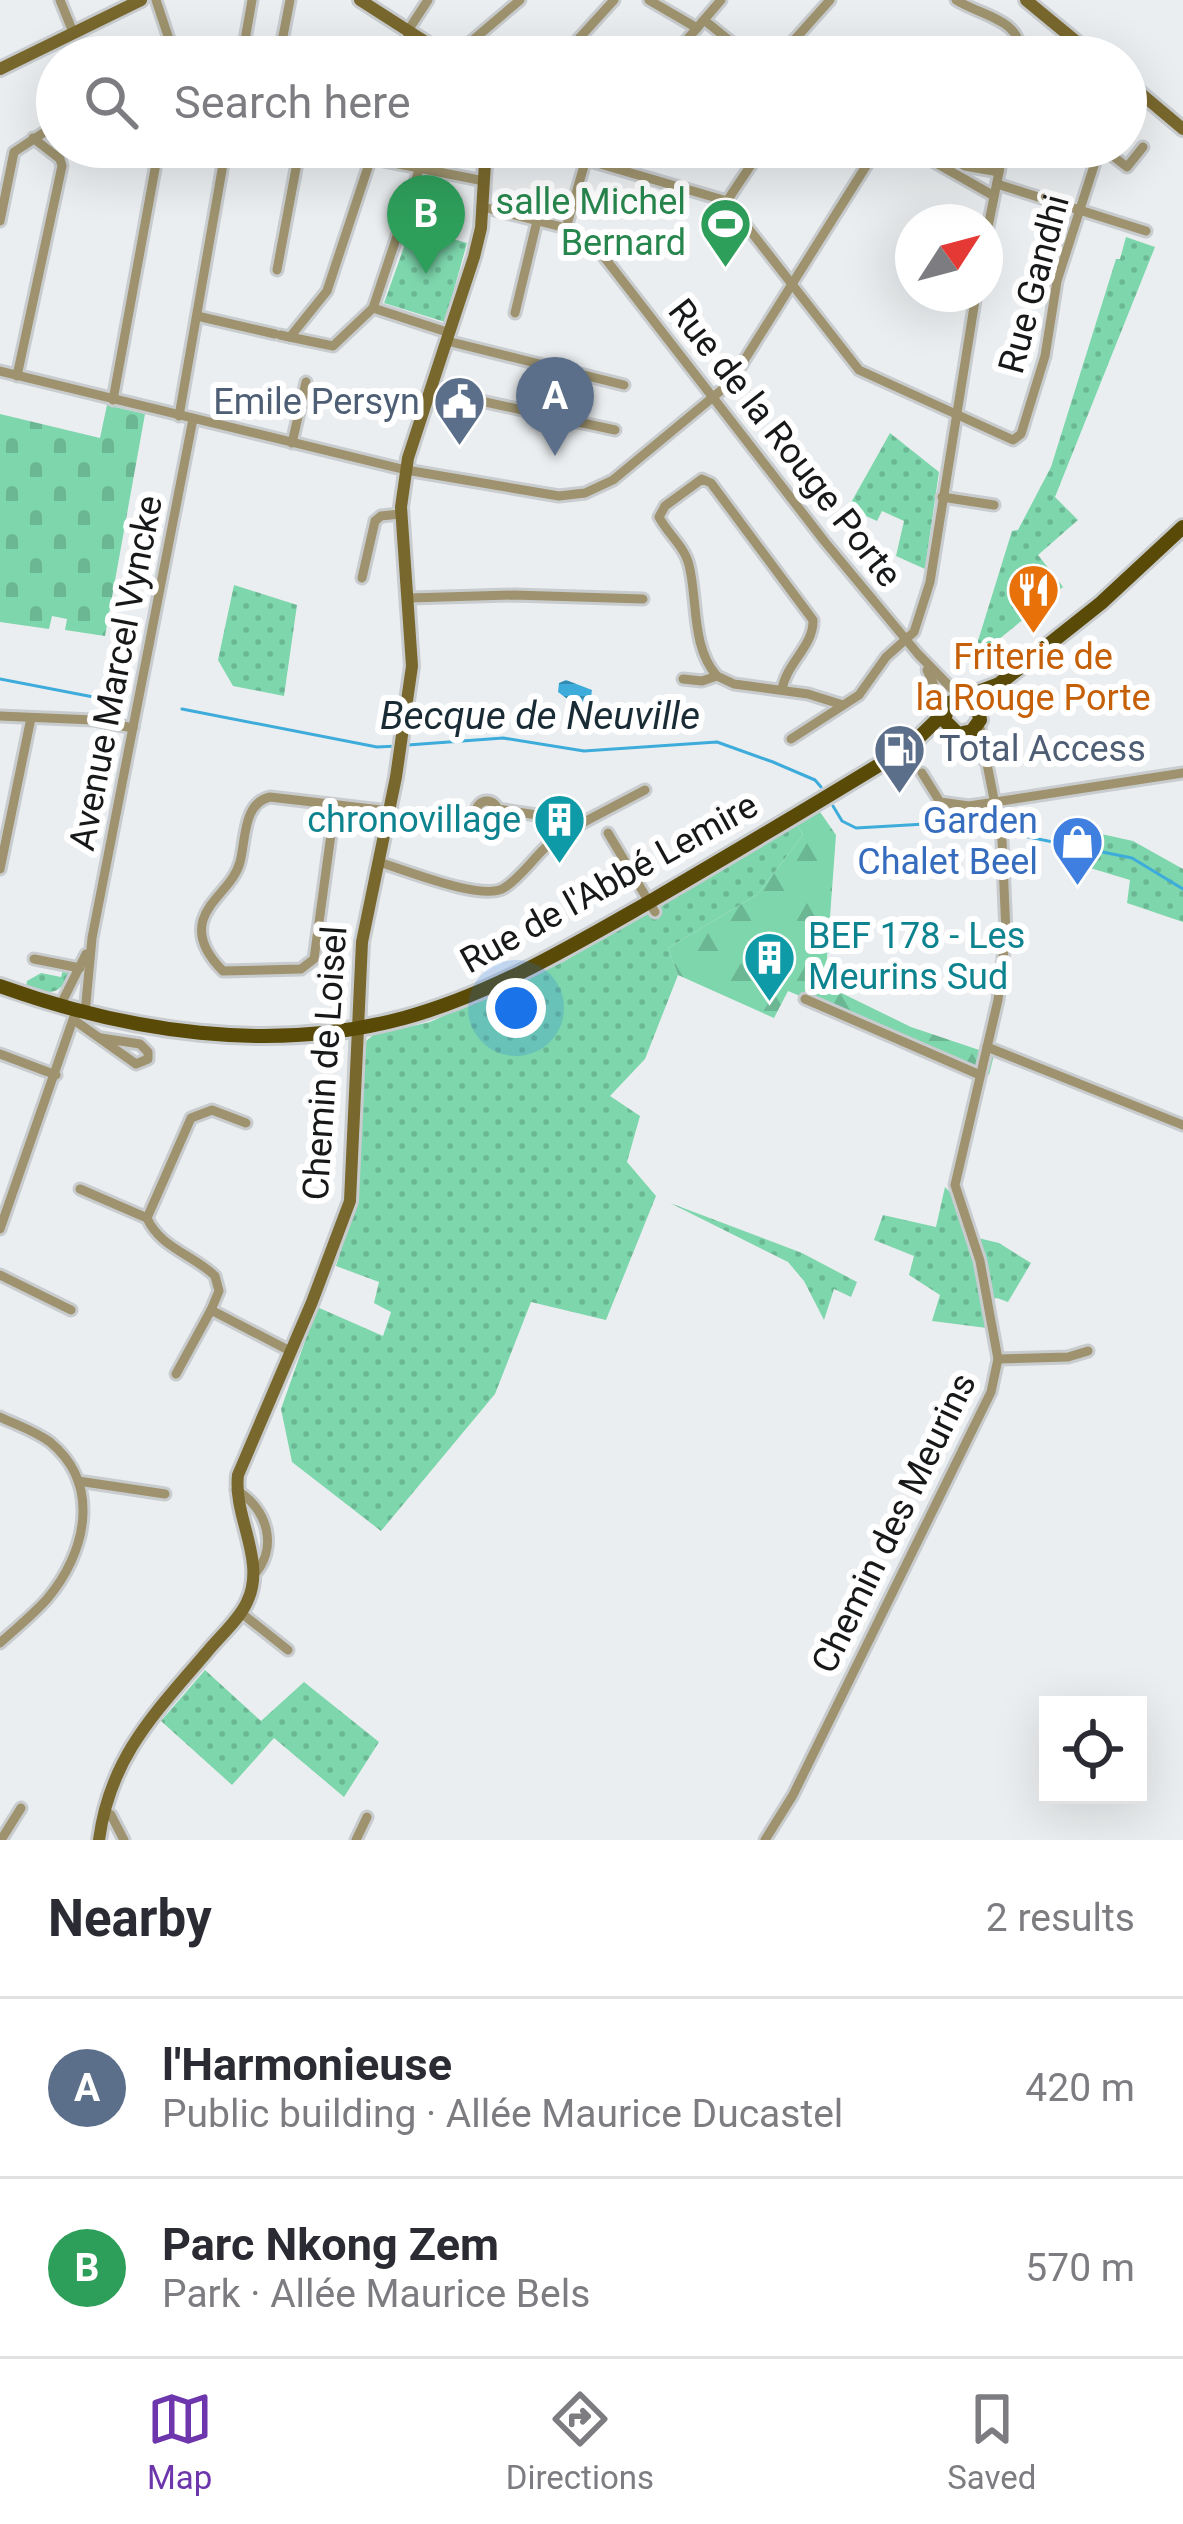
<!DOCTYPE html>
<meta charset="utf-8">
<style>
body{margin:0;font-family:Roboto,sans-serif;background:#f2f2f3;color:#2b2b33}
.controls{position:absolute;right:36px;bottom:36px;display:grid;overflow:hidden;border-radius:0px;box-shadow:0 12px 48px #0002}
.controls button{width:108px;height:108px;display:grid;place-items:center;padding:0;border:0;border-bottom:3px solid #e1e1e2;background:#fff;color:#2b2b33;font:60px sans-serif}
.compass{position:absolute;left:895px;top:204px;width:108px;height:108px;border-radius:50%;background:#fff;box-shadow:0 12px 48px #0002;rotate:54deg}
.you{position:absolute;left:516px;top:1008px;width:42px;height:42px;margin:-30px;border:9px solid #fff;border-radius:50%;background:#1a73e8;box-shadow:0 0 0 18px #1a73e833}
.badge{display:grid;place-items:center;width:78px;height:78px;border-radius:50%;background:#6d36ac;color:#fff;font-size:39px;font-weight:700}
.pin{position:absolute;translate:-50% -99px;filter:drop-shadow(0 3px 6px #0008)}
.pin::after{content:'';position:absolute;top:63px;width:42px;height:36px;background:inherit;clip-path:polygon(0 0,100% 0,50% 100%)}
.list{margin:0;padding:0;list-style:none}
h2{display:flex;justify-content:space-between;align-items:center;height:156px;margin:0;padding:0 48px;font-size:51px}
h2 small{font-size:39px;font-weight:400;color:#7c7c81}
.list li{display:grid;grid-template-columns:78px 1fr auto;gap:36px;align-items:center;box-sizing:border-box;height:180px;padding:0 48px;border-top:3px solid #e1e1e2}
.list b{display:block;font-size:45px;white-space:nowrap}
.list p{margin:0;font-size:39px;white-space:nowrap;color:#7c7c81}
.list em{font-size:39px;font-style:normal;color:#7c7c81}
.icon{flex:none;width:66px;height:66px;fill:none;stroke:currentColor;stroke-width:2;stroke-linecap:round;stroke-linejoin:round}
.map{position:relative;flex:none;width:1183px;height:1840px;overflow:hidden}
.search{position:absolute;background:#fff;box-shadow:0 12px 48px #0002;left:36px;right:36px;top:36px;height:132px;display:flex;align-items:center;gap:30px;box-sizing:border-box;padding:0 42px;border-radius:66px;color:#7c7c81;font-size:45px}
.sheet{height:516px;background:#fff}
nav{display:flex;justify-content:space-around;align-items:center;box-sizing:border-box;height:168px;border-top:3px solid #e1e1e2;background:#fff;font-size:33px;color:#7c7c81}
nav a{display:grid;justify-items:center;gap:6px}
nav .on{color:#6d36ac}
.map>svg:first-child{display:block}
.grass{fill:url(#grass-dots)}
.forest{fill:url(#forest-firs)}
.cemetery{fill:url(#cemetery-stones)}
.water{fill:url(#water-rules)}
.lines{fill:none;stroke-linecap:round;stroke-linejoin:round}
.stream{stroke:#3eacdb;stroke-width:3}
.street-casing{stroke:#c9ccce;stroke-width:15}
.secondary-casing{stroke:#c9ccce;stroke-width:18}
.primary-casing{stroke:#c9ccce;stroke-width:20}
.street{stroke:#9e936e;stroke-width:9}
.secondary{stroke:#79682d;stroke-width:12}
.primary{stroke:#5a4a08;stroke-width:14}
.labels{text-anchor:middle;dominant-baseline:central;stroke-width:12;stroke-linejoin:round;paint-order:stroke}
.leisure-label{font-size:36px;fill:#27864d;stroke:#fff;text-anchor:end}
.street-label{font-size:36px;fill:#171819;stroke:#fff}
.service-label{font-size:36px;fill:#4e5e75;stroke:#fff;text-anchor:end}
.food-label{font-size:36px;fill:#c56008;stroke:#fff}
.culture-label{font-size:36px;fill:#0d838f;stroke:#fff;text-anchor:end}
.shop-label{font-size:36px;fill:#366cbe;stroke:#fff;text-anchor:end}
.water-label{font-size:39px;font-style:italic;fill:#192c35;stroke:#fff}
</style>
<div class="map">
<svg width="1183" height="1840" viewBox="0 0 1183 1840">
<defs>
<pattern id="grass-dots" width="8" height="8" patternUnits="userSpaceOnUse" patternTransform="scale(3)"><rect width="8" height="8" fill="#7dd6ac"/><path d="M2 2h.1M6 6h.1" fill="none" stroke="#6bb793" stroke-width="1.8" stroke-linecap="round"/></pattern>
<pattern id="forest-firs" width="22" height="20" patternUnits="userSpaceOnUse" patternTransform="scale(3)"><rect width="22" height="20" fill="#7dd6ac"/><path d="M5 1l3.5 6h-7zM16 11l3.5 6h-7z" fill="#6bb793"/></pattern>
<pattern id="cemetery-stones" width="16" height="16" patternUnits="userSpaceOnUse" patternTransform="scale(3)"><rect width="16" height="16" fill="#7dd6ac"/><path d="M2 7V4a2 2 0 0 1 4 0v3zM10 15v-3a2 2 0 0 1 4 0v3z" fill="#6bb793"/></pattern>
<pattern id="water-rules" width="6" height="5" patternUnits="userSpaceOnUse" patternTransform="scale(3)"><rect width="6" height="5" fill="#3eacdb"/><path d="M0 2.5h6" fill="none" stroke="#338bb1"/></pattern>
</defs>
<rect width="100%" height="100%" fill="#ebeef0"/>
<g class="grass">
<polygon points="409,233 450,245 453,239 467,243 445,322 384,303"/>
<polygon points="1126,237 1155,247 1055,497 1078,520 1038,555 1063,587 982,653 977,644 1012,531 1018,530 1051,467 1116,259 1120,259"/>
<polygon points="890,433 939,472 925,569 896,556 904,521 882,511 877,521 848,508"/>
<polygon points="234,585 297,605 284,696 233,686 218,660"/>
<polygon points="796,823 803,835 757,895 668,948 678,975 645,1059 610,1096 640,1116 627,1162 656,1196 606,1320 531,1302 495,1394 381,1531 292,1462 281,1409 317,1307 383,1336 391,1312 374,1303 379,1282 336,1266 355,1203 362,1045 373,1035 430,1022 563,962"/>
<polygon points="1074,828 1133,841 1183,869 1183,922 1127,903 1130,880 1067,861"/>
<path d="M 63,970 L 72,972 C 58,996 51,995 26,987 L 27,981 L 41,973 L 61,977 Z"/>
<polygon points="945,1187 954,1196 970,1236 999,1243 1031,1263 1008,1302 997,1298 981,1301 987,1328 932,1321 940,1295 909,1275 914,1256 874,1240 883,1215 936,1227"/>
<polygon points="670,1203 802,1253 857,1282 851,1297 834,1289 824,1320 804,1281 788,1262"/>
<polygon points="205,1670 261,1721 304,1682 379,1742 344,1797 274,1738 232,1785 161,1721"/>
</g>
<polygon class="forest" points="818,809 836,835 825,985 911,1027 994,1055 989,1075 788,991 774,1018 678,975 668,948 757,895 803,835 796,823"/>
<polygon class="cemetery" points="107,405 145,414 105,636 65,630 67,619 52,616 49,629 0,622 0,414 100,438"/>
<polygon class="water" points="566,680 592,690 590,704 570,701 558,692 559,683"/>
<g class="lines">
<g class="stream">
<polyline points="0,679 109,700 126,697"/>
<polyline points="182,709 377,747 398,746"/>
<polyline points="408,745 503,738 584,751 717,742 773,762 815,780 821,787"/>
<polyline points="833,806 842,821 856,828 943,823 994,830"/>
<polyline points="1004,832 1132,858 1183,889"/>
</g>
<defs>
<g id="street">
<polyline points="60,0 73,32"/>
<polyline points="156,0 175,57"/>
<polyline points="649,0 697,28"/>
<path d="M 956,0 C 981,16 1026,20 1019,57"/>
<polyline points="704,20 750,57"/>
<polyline points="242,57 252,0"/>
<polyline points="279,57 290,0"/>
<polyline points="403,57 409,29 428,0"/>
<polyline points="453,57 520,0"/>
<polyline points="562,57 614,0"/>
<polyline points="672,57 721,0"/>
<polyline points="779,57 830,0"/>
<polyline points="313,147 484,181"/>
<polyline points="542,147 727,201"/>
<polyline points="908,147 994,196"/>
<polyline points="931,147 965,166 999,172"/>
<polyline points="1101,147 1127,167 1143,147"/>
<polyline points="997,184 1146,231"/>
<polyline points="727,201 859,370 1013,440 1021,434 1045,356 1057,281 1100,147"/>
<polyline points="727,201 763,147"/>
<polyline points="483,207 566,228 594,244 825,542 918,654 961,698"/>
<polyline points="0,221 14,152 57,124"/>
<polyline points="566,228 586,159 596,147"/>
<polyline points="985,242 1004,147"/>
<polyline points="277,270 300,147"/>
<polyline points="373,308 420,167"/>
<polyline points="373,308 450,333"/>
<polyline points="515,313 537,221"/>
<polyline points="197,316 275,334"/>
<polyline points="280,335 333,346 373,308"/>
<polyline points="290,337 327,291 371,158"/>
<polyline points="447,341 624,385"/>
<polyline points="0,371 406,470 559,496 585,493 613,480 730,383 878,147"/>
<polyline points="17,376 62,166 60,159 33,138"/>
<polyline points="430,390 615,430"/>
<polyline points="113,400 159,147"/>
<polyline points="179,416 226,147"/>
<polyline points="292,443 306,382"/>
<polyline points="942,497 994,505"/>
<polyline points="362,578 375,521 381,516 400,514"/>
<polyline points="410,598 514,595 643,599"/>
<polyline points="927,670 945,709"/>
<path d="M 717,676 C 691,647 698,601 689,565 C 685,547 667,533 659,517 L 665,506 L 702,479 L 711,483 L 813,620 C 814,646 786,663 782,690"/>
<polyline points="683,679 702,681 717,676 734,684 808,694 843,705"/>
<polyline points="0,716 93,720 133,728"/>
<polyline points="961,734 977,747 985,761"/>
<polyline points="791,739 859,695 886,657 914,632 930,582 976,294"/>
<polyline points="922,773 940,802 969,806 1183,773"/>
<circle cx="487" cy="812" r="11"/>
<path d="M 335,805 L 314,959 L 301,969 L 223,971 C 210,958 197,940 203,920 C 210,898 234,885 240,862 C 246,839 243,803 270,797 L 389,811"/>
<polyline points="498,809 556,818 567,831 645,790"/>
<polyline points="608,833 655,912"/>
<path d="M 378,862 C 404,869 482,902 504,888 C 526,874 539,847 567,831"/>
<polyline points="0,869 31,718"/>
<polyline points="34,959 80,968"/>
<polyline points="805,999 980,1075"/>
<polyline points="60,1006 86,954"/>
<polyline points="85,1013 92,938 193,419"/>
<polyline points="74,1020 136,1064 148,1059 148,1052 140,1044 101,1038"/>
<polyline points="987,1047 1183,1125"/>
<polyline points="0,1054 56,1075"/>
<path d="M 246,1123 L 212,1110 L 191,1118 L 147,1218 C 160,1248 194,1255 215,1276 L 219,1291 L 211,1310 L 292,1352"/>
<polyline points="80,1189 147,1218"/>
<polyline points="0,1229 76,1011"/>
<polyline points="0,1275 71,1310"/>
<polyline points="998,1359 1068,1357 1088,1351"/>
<polyline points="176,1374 211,1310"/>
<path d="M 0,1417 C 17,1425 35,1431 50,1442 C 102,1485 86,1553 47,1599 C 33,1615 16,1628 0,1643"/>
<polyline points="78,1481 165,1494"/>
<path d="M 236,1490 C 268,1508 279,1549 253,1576"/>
<polyline points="240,1612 288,1650"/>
<polyline points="104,1811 111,1815 124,1840"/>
<polyline points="1,1840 21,1808"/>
<polyline points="356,1840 367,1817"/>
<polyline points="765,1840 793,1795 991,1392 998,1359 980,1261 955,1185 998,1000 1006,933 1002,840 979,723"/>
</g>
<g id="secondary">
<polyline points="360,0 449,57"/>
<polyline points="1026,0 1095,57"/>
<polyline points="0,69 141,0"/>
<polyline points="1126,81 1183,129"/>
<path d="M 99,1840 C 110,1757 155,1713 207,1652 C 220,1636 239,1620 247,1602 C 267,1561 233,1517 238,1475 L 312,1302 L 350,1201 L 362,942 L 396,777 L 412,666 L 401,507 L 408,458 L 474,257 L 481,228 L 486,147"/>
</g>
<g id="primary">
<polyline points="966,698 978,707 980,720 972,731 958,734 944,720 949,703 999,684 1101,603 1183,527"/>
<path d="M 0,986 C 128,1032 271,1054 404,1018 C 492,994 572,946 651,901 C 738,850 824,799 910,746 L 944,713"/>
</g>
</defs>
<use href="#street" class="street-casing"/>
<use href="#secondary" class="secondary-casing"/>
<use href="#primary" class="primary-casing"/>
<use href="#street" class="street"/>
<use href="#secondary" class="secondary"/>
<use href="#primary" class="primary"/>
</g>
<defs>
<symbol id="stadium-pin" viewBox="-11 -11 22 30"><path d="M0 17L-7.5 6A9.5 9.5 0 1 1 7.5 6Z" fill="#2e9e5b" stroke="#fff"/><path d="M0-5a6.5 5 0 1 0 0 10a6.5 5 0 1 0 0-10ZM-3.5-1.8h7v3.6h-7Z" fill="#fff"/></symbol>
<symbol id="civic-pin" viewBox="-11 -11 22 30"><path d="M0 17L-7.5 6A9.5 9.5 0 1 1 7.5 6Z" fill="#5c6f8a" stroke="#fff"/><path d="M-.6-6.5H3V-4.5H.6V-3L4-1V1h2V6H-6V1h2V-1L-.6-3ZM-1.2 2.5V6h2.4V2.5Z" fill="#fff"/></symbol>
<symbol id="restaurant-pin" viewBox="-11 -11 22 30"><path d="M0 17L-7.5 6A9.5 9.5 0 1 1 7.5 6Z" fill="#e8710a" stroke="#fff"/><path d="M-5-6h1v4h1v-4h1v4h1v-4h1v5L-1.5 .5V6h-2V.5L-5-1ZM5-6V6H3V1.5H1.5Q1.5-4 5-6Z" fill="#fff"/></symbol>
<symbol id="fuel-pin" viewBox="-11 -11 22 30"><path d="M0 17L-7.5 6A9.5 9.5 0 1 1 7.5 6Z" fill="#5c6f8a" stroke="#fff"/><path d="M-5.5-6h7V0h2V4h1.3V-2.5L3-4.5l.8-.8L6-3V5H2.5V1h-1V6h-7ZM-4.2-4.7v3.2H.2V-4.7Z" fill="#fff"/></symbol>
<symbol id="building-pin" viewBox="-11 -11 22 30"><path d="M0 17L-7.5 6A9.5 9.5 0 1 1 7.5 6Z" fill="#0f9aa8" stroke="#fff"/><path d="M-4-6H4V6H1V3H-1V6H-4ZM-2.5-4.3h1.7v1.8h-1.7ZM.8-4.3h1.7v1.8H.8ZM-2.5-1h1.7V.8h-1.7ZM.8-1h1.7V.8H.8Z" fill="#fff"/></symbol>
<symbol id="shop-pin" viewBox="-11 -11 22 30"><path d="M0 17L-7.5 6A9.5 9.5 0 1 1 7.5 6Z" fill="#3f7fe0" stroke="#fff"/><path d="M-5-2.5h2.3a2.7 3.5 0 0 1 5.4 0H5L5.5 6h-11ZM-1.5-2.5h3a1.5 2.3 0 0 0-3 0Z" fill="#fff"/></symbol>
</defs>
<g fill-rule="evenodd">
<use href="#stadium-pin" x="696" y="194" width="59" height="81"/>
<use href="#civic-pin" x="430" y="372" width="59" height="81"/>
<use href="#restaurant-pin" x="1004" y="560" width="59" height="81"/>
<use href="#fuel-pin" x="870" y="720" width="59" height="81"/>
<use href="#building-pin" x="530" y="790" width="59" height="81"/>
<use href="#shop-pin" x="1048" y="812" width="59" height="81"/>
<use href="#building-pin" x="740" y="928" width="59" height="81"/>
</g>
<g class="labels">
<g class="leisure-label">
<text x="686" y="202">salle Michel<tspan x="686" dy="41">Bernard</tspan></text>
</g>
<g class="street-label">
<text transform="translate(1034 284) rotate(-75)">Rue Gandhi</text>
<text transform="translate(785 443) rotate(52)">Rue de la Rouge Porte</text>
<text transform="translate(116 673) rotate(-79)">Avenue Marcel Vyncke</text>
<text transform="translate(609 883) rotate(-29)">Rue de l'Abbé Lemire</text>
<text transform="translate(325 1063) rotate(-86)">Chemin de Loisel</text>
<text transform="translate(894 1523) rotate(-64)">Chemin des Meurins</text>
</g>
<g class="service-label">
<text x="420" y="402">Emile Persyn</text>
<text x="939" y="749" text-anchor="start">Total Access</text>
</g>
<g class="food-label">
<text x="1033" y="657">Friterie de<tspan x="1033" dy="41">la Rouge Porte</tspan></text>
</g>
<g class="culture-label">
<text x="521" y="820">chronovillage</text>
<text x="808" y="936" text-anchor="start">BEF 178 - Les<tspan x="808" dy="41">Meurins Sud</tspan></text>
</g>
<g class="shop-label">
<text x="1038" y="821">Garden<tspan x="1038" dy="41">Chalet Beel</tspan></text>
</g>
<g class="water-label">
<text x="540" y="716">Becque de Neuville</text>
</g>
</g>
</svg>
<div class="controls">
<button><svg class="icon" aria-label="locate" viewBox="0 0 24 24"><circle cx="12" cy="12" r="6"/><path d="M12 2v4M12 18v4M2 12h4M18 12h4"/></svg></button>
</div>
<svg class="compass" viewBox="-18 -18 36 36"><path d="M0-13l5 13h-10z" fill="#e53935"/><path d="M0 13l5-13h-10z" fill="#7c7c81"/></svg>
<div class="you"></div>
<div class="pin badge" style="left:555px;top:456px;background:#5c6f8a">A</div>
<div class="pin badge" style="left:426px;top:274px;background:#2e9e5b">B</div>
<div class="search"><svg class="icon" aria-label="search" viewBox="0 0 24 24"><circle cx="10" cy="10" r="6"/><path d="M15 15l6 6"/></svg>Search here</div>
</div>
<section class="sheet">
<h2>Nearby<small>2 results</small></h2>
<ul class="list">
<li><span class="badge" style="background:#5c6f8a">A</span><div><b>l'Harmonieuse</b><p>Public building · Allée Maurice Ducastel</p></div><em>420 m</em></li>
<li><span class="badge" style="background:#2e9e5b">B</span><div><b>Parc Nkong Zem</b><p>Park · Allée Maurice Bels</p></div><em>570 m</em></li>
</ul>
</section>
<nav>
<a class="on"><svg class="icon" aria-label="map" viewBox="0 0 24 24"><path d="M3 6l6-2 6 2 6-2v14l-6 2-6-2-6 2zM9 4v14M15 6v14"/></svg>Map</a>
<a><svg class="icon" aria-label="directions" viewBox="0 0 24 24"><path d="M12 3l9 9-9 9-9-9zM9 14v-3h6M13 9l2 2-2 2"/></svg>Directions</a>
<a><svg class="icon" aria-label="saved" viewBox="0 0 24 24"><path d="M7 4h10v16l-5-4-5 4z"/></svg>Saved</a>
</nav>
